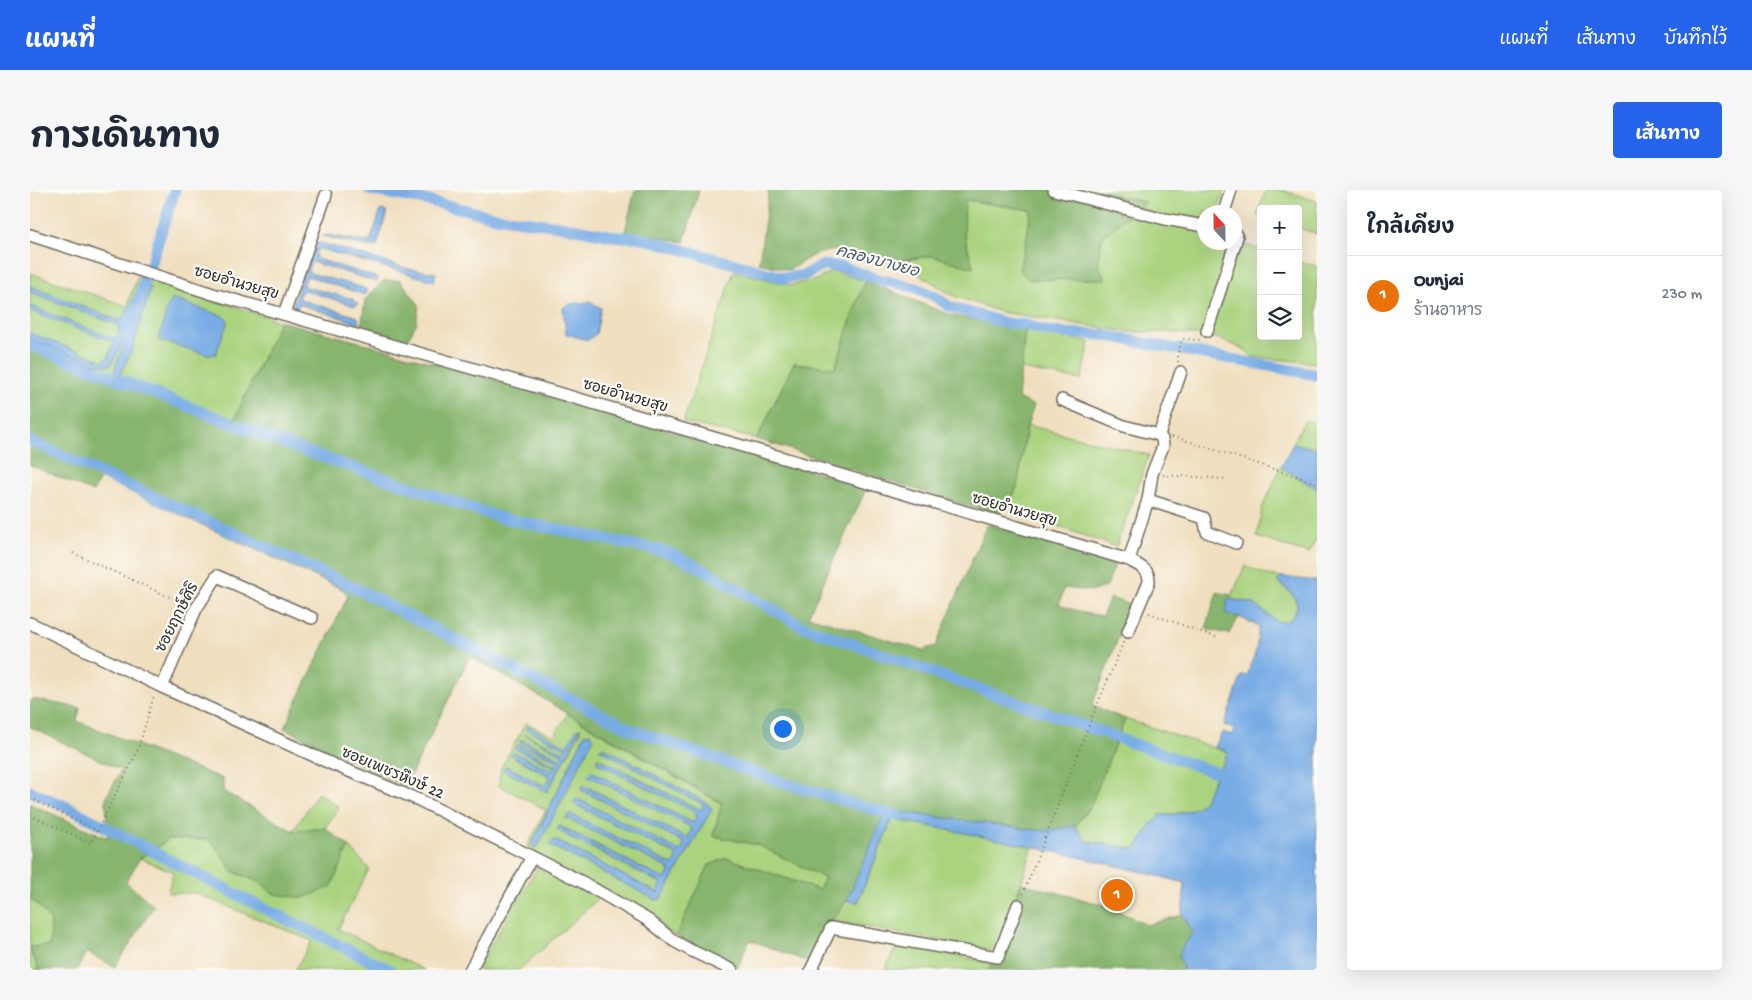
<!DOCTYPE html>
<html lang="th">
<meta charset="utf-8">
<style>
body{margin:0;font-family:"Gochi Hand","Playpen Sans Thai",sans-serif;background:#f6f6f7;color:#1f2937}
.controls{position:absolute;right:15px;top:15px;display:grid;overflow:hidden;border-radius:5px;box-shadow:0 5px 20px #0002}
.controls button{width:45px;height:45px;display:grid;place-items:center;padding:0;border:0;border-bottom:1px solid #e0e1e3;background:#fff;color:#1f2937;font:25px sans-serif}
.compass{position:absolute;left:1167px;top:15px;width:45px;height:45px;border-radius:50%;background:#fff;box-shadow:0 5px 20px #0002;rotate:338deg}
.you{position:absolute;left:752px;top:538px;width:18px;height:18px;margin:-12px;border:4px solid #fff;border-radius:50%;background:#1a73e8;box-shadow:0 0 0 8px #1a73e833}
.badge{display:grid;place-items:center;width:32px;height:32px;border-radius:50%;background:#2563eb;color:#fff;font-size:16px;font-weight:700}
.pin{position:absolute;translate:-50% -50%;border:2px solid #fff;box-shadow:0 1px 5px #0006}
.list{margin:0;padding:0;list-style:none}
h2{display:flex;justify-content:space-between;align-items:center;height:65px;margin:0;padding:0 20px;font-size:21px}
h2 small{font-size:16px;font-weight:400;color:#747a83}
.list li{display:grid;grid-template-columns:32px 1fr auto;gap:15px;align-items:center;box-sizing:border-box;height:80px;padding:0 20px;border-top:1px solid #e0e1e3}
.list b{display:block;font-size:19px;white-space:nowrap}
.list p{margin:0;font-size:16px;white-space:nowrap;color:#747a83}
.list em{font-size:16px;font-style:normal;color:#747a83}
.icon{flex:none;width:28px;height:28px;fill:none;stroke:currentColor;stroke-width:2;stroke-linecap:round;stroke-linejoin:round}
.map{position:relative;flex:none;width:1287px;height:780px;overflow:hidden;border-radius:5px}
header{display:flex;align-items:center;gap:30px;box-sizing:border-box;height:70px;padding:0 25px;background:#2563eb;color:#fff}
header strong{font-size:24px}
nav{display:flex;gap:28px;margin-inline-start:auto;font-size:18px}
.intro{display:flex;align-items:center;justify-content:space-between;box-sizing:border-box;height:120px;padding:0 30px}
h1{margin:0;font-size:35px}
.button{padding:12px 22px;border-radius:5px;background:#2563eb;color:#fff;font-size:18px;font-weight:700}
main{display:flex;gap:30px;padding:0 30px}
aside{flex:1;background:#fff;border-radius:5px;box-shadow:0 5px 20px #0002}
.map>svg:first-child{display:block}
.green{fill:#aad37f;stroke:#6a7f55;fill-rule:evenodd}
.forest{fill:#87b56e;stroke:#59704c}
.water{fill:#78ace5;stroke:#526c88}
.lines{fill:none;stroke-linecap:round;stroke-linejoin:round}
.canal{stroke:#78ace5;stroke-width:11}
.minor-casing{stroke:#706a5f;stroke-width:14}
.path{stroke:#706a5f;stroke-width:2;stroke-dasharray:1 4;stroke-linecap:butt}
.minor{stroke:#fff;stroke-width:11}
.labels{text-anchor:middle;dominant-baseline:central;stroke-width:4.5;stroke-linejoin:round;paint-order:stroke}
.street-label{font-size:15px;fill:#2b2b2b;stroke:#fdfcf7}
.water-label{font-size:16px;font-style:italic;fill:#46586c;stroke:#fdfcf7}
</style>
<header>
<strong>แผนที่</strong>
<nav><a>แผนที่</a><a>เส้นทาง</a><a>บันทึกไว้</a></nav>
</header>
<div class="intro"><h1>การเดินทาง</h1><a class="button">เส้นทาง</a></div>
<main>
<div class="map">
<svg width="1287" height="780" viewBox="0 0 1287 780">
<rect width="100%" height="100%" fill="#fdfcf7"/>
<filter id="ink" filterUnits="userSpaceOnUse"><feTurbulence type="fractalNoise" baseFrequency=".02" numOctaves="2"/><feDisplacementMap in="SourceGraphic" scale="10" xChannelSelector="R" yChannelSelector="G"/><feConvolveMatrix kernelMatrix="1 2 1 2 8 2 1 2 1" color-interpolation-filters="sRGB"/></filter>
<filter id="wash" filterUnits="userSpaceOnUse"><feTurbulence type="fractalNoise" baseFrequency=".0096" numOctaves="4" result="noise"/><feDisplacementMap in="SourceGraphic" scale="20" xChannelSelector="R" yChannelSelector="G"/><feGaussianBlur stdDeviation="1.12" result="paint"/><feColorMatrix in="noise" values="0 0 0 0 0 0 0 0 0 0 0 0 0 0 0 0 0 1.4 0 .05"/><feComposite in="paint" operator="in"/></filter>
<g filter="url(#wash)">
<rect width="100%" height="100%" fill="#f0dfbf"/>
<g class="green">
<polygon points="1063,0 1195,0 1187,22 1174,22 1174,52 1204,52 1205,51 1231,60 1231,146 1268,146 1268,72 1287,76 1287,173 1222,167 1215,160 1185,147 1136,142 1098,142 971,122 924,106 887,83 858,73 902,66 943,77 934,44 934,10 1001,20 997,47 991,71 1075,89 1068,73 1072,47 1113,12"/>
<polygon points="1236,0 1251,0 1287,11 1287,44 1268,38 1268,19 1231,19 1231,26 1227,25"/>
<polygon points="704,81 760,95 786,90 802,81 836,91 828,109 805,178 764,173 727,249 653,232"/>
<polygon points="0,83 97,116 108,86 250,131 204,230 80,187 0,154"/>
<polygon points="995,140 1060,152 1051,190 991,179"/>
<polygon points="1275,230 1287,233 1287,259 1263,253"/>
<polygon points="997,235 1119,265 1086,357 977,318 987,297"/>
<polygon points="1251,277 1287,299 1287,347 1279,364 1227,347 1232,318"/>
<path d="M 1215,376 L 1237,385 L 1252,387 L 1247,392 C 1264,403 1277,417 1256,433 L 1246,431 L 1223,413 L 1198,409 L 1202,405 Z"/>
<path d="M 538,524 L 692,614 L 683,646 L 728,655 L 795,688 L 790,700 L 697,668 L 679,675 L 646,746 L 496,659 L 516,620 L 468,595 L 471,578 L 496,533 L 524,546 ZM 496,537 L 537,556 L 550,538 L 550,543 L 517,602 L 474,580 L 476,576 L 515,596 L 520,588 L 518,585 L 483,567 L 485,563 L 523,581 L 525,577 L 486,559 L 488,555 L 526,576 L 528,571 L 491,554 L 490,550 L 494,550 L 530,568 L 533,565 L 505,549 L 534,562 L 537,559 L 497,539 ZM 555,544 L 508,656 L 505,658 L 501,655 ZM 573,557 L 677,613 L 682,619 L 631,709 L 626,710 L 520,655 L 525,650 L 628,703 L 631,693 L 538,646 L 530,636 L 634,689 L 640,682 L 638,678 L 537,628 L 542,625 L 642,675 L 646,671 L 647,665 L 546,615 L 544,611 L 650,661 L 654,657 L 652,651 L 552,600 L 552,596 L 557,597 L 657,649 L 662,639 L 659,636 L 560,582 L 565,583 L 663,633 L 668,623 L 567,573 L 572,570 L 670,620 L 674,615 Z"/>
<path d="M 1095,529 L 1197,562 C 1194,574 1189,579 1184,589 C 1180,596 1177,609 1171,614 C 1161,623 1143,624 1130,625 L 1121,634 L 1106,659 L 1055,651 L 1045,636 L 1060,617 Z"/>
<polygon points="288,603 309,617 295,638 263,641"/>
<polygon points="862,629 1003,656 991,693 966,761 802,731 817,710 828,712"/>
<polygon points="139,649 178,649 192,664 202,681 231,693 244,704 301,697 319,656 339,679 308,739 394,780 265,780 282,751 165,703 138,703 143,682 110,668"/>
<polygon points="507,678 569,708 489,780 446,780"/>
<polygon points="0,709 9,716 21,731 20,755 0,757 1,763 9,780 0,780"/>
<polygon points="868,753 962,773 960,780 855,780"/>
</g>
<g class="forest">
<polygon points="605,0 669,0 654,52 595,41"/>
<polygon points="739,0 1063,0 1116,12 1072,47 1068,73 1075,89 999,90 989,80 997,47 1001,20 935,10 934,44 943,78 902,66 843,73 805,60 785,64 759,80 729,73"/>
<path d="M 370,90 L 389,115 L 386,134 L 376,152 C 365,156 338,148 331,139 L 335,110 L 353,91 Z"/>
<polygon points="836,91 920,125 995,140 988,208 1004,216 997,235 987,297 977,318 967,325 727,249 764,173 805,178 828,109"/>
<polygon points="250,131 337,154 837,297 778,426 892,460 906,456 957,334 1086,372 1077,396 1063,401 1034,398 1029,415 1055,423 1072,426 1080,408 1101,415 1062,516 1095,529 1060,617 1045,636 1012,641 856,620 817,710 802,731 781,773 720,750 707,778 646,746 679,675 697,668 789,700 795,688 728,655 683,646 692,613 440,466 375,597 254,538 318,406 314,400 70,288 63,302 0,275 0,154 80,187 204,230"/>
<polygon points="1187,402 1202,405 1198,410 1196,424 1209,427 1199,444 1176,439"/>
<polygon points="2,509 50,518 47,531 193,589 193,601 263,641 295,638 319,656 301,697 273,708 244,704 231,693 202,681 192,664 178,649 139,649 110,668 96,692 124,716 85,777 56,762 47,780 9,780 1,763 0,757 20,755 21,731 9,716 0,709 0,614 77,648 76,608 91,580 0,537 0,512"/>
<polygon points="991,693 1078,716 1117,735 1152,725 1155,728 1163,743 1154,754 1152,780 959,780"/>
</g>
<g class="water">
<polygon points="351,20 357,22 347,56 336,56 292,46 298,45 336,52 340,51"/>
<polygon points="286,53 291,53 379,79 406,83 404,91 290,59 287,60 285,64 287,69 348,88 347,92 281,72 278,80 280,83 334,98 338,101 335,105 277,86 273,96 323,109 328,114 325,116 274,100 271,102 269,107 272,110 328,127 329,140 322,137 323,132 321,131 269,114 268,118 262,118 272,86"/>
<polygon points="0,96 90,131 104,109 88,161 80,176 65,174 0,149 0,143 73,171 78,167 84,152 0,121 0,116 85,149 89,142 88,135 0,102"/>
<polygon points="116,97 121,97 103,158 90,185 85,185 85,177"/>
<polygon points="143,109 193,126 198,131 186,164 178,165 129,150 137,118"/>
<path d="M 560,111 L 571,118 L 566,144 L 558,150 L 536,144 L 533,118 C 546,109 549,117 560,111 Z"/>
<polygon points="1263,253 1287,259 1287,299 1251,277"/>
<path d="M 1252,387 L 1287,391 L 1287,780 L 1152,780 L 1153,777 L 1149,766 L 1154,754 L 1163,743 L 1155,728 L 1152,725 L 1155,693 C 1058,667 961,648 862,629 L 827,713 L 817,710 L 856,620 L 1012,641 L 1045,636 L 1056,651 L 1106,659 L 1121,634 L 1130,625 C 1143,625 1161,623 1171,614 C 1177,609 1180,596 1184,589 C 1189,579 1195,573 1197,562 L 1185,557 L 1192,542 L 1202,545 L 1204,539 L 1194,535 L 1212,485 L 1217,486 L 1226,461 L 1229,436 L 1209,427 L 1196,424 L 1198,409 L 1223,413 L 1246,431 L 1256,432 C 1277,417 1264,403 1247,391 Z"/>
<polygon points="498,536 537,556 547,539 551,538 517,602 473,580 476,576 512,595 515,596 520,588 518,585 481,565 482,563 485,563 523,581 525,577 485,559 486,556 487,555 526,576 528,571 491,554 490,550 529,568 533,565 494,544 533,562 536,559 496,539"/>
<polygon points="560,543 564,548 508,656 505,658 501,656 555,544"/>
<polygon points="573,557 677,613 682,619 631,709 626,710 520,655 521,652 525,650 628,703 631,693 538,646 527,639 529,636 634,689 640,682 638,678 536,628 538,624 542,625 642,675 646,671 647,665 546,615 544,611 548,609 650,661 654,657 652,651 551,600 552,595 657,648 662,639 659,636 557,585 560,582 564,583 663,633 667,623 567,573 567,568 670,620 674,615 569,559"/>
</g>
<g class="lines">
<g class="canal">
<polyline points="340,0 395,10 470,28 530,36 588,47 607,47 755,88 775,85 793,75 812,77 848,89 886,98 904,106 920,117 976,133 996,135 1015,141 1034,143 1072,145 1287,185"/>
<polyline points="120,77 145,0"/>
<polyline points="95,153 115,89"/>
<polyline points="0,155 260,256 471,328 638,362 671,378 772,436 1178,580 1202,586"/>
<polyline points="0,251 319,395 600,539 757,594 858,624 869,626"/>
<polyline points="0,601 33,615 211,707 360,780"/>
</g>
</g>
</g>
<g filter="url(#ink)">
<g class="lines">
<defs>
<g id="minor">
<polyline points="1024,0 1135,29 1174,36"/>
<polyline points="1194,22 1201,0"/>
<path d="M 0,45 L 183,104 L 733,262 L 1099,370 C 1109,376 1120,379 1119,392 L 1098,442"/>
<polyline points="254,124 296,5"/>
<polyline points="1177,141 1204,57 1207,47 1204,42"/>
<polyline points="1032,210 1094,236 1129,245 1132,249 1133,256 1122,284 1118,310 1099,370"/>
<polyline points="1129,245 1151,182"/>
<polyline points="1118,310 1174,328 1177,342 1206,353"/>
<polyline points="0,433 132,497 302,574 389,610 552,692 618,730 644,751 660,760 702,780"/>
<polyline points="132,497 166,419 187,386 282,428"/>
<polyline points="440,780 502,667"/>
<polyline points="781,780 801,738 968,767 988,715"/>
</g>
</defs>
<use href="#minor" class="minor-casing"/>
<g class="path">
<polyline points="1148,172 1148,163 1152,149 1171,150"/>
<polyline points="1142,247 1145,247 1287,293"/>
<polyline points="1133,285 1198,289"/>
<polyline points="43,363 157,415"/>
<polyline points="1119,423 1188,448"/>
<polyline points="0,608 68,641"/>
<polyline points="0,625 61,653 107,562 124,506"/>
<polyline points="993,704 1063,525 1094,451"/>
</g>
<use href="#minor" class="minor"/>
</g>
</g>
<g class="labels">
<g class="street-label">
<text transform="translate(206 94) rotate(16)">ซอยอำนวยสุข</text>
<text transform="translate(595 207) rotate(16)">ซอยอำนวยสุข</text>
<text transform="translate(984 321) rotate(16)">ซอยอำนวยสุข</text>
<text transform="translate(148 428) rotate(-63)">ซอยฤกษ์ศิริ</text>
<text transform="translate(362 584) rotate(23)">ซอยเพชรหึงษ์ 22</text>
</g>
<g class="water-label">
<text transform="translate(847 73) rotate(15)">คลองบางยอ</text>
</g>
</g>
</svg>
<div class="controls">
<button>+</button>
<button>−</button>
<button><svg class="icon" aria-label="layers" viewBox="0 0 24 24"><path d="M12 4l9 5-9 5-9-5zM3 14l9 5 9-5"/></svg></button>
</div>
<svg class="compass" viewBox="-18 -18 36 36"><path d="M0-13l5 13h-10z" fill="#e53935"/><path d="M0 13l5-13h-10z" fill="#747a83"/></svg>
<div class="you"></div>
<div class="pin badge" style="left:1087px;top:705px;background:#e8710a">1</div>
</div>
<aside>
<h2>ใกล้เคียง<small></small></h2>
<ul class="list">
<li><span class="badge" style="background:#e8710a">1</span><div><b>Ounjai</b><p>ร้านอาหาร</p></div><em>230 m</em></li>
</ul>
</aside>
</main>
